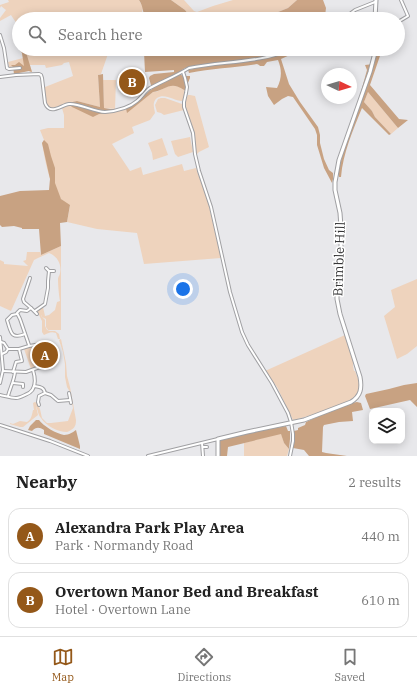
<!DOCTYPE html>
<meta charset="utf-8">
<style>
body{margin:0;font-family:"IBM Plex Serif",serif;background:#f6f6f6;color:#222}
.controls{position:absolute;right:12px;bottom:12px;display:grid;overflow:hidden;border-radius:8px;box-shadow:0 2px 10px #0003}
.controls button{width:36px;height:36px;display:grid;place-items:center;padding:0;border:0;border-bottom:1px solid #e0e0e0;background:#fff;color:#222;font:20px sans-serif}
.compass{position:absolute;left:321px;top:68px;width:36px;height:36px;border-radius:50%;background:#fff;box-shadow:0 2px 10px #0003;rotate:94deg}
.you{position:absolute;left:183px;top:289px;width:14px;height:14px;margin:-10px;border:3px solid #fff;border-radius:50%;background:#1a73e8;box-shadow:0 0 0 6px #1a73e833}
.badge{display:grid;place-items:center;width:26px;height:26px;border-radius:50%;background:#945819;color:#fff;font-size:13px;font-weight:700}
.pin{position:absolute;translate:-50% -50%;border:2px solid #fff;box-shadow:0 1px 4px #0006}
.list{margin:0;padding:0;list-style:none}
h2{display:flex;justify-content:space-between;align-items:center;height:52px;margin:0;padding:0 16px;font-size:17px}
h2 small{font-size:13px;font-weight:400;color:#767676}
.list li{display:grid;grid-template-columns:26px 1fr auto;gap:12px;align-items:center;box-sizing:border-box;height:56px;margin:0 8px 8px;padding:0 8px;border:1px solid #e0e0e0;border-radius:12px}
.list b{display:block;font-size:15px;white-space:nowrap}
.list p{margin:0;font-size:13px;white-space:nowrap;color:#767676}
.list em{font-size:13px;font-style:normal;color:#767676}
.icon{flex:none;width:22px;height:22px;fill:none;stroke:currentColor;stroke-width:2;stroke-linecap:round;stroke-linejoin:round}
.map{position:relative;flex:none;width:417px;height:456px;overflow:hidden}
.search{position:absolute;background:#fff;box-shadow:0 2px 10px #0003;left:12px;right:12px;top:12px;height:44px;display:flex;align-items:center;gap:10px;box-sizing:border-box;padding:0 14px;border-radius:22px;color:#767676;font-size:15px}
.sheet{height:180px;background:#fff}
nav{display:flex;justify-content:space-around;align-items:center;box-sizing:border-box;height:56px;border-top:1px solid #e0e0e0;background:#fff;font-size:11px;color:#767676}
nav a{display:grid;justify-items:center;gap:2px}
nav .on{color:#945819}
.map>svg:first-child{display:block}
.green{fill:#eed3bd}
.forest{fill:#c8a282}
.water{fill:#cca586}
.lines{fill:none;stroke-linecap:round;stroke-linejoin:round}
.street-casing{stroke:#a0a0a3;stroke-width:4}
.secondary-casing{stroke:#a0a0a3;stroke-width:5}
.street{stroke:#fff;stroke-width:2}
.secondary{stroke:#fff;stroke-width:3}
.labels{text-anchor:middle;dominant-baseline:central;stroke-width:3;stroke-linejoin:round;paint-order:stroke}
.street-label{font-size:13px;fill:#353536;stroke:#fff}
</style>
<div class="map">
<svg width="417" height="456" viewBox="0 0 417 456">
<rect width="100%" height="100%" fill="#e8e8eb"/>
<g class="green">
<polygon points="8,0 139,0 143,8 142,12 128,19 19,19 19,34 17,24 11,15 0,21 0,18 6,10 1,6 0,8 0,5 9,2"/>
<polygon points="171,0 184,0 194,11 197,12 213,6 233,0 297,0 288,8 261,19 247,19 247,17 242,15 231,17 226,19 192,19 185,10"/>
<path d="M 21,49 L 113,49 L 109,51 L 101,74 L 98,75 L 100,107 L 77,101 L 52,108 C 44,106 45,94 45,87 L 73,76 L 69,62 L 64,63 L 62,65 L 46,68 L 45,65 L 30,65 L 32,72 L 30,72 L 28,69 L 16,67 L 9,67 L 8,62 L 23,58 Z"/>
<polygon points="103,80 116,80 115,109 104,108"/>
<path d="M 171,85 L 180,87 L 184,90 L 186,88 L 185,96 L 182,101 C 174,101 165,93 157,98 C 152,102 154,107 155,113 L 150,120 L 132,127 L 134,133 L 112,144 L 130,171 L 141,167 L 143,175 L 182,164 L 184,171 L 196,168 L 208,202 L 221,258 L 144,264 L 137,233 L 97,229 L 67,222 L 70,206 C 50,195 46,164 42,143 L 44,140 L 40,130 L 48,128 L 64,128 L 64,115 L 62,108 L 70,105 L 99,114 L 109,113 L 126,109 L 127,112 L 153,92 L 156,92 Z"/>
<polygon points="368,92 398,128 391,134 375,117 372,111 364,102"/>
<path d="M 188,95 L 190,95 L 195,96 L 209,147 L 199,152 L 196,155 C 195,148 195,142 194,135 C 191,123 180,107 188,95 Z"/>
<polygon points="161,98 165,98 182,104 184,110 164,115 161,113 157,112 155,105 158,99"/>
<polygon points="190,137 193,152 178,157 175,154 171,141"/>
<polygon points="162,138 168,155 153,160 152,153 148,143"/>
<path d="M 61,246 L 61,330 L 48,330 L 46,327 L 46,319 L 42,317 L 41,315 L 41,316 L 45,320 L 45,326 L 47,330 L 50,331 L 55,331 L 59,334 L 60,339 L 58,339 L 56,333 C 51,331 48,333 44,335 L 42,332 L 42,321 L 37,311 C 37,309 40,308 43,307 L 45,316 L 49,315 L 55,310 L 57,302 L 60,301 C 59,296 58,285 58,279 C 59,274 59,278 60,273 C 62,264 57,256 49,253 L 38,258 L 34,260 L 11,311 L 0,306 L 0,260 L 4,262 L 4,264 L 28,266 L 23,261 L 26,260 L 27,252 L 40,252 L 41,255 Z"/>
<polygon points="417,279 417,346 407,354 397,359 384,316 395,307 391,290"/>
<path d="M 345,335 L 353,359 L 353,366 L 354,371 L 355,371 C 358,378 362,388 357,395 C 351,403 303,418 293,420 L 277,387 L 265,371 Z"/>
<path d="M 61,339 L 66,363 L 67,376 L 70,387 L 76,420 C 76,427 74,429 67,432 C 58,432 46,426 41,418 C 38,415 38,410 36,406 L 38,415 L 23,427 L 20,427 L 10,424 L 10,423 L 13,424 L 20,421 L 27,422 C 31,420 32,415 33,410 L 34,410 L 33,403 L 35,402 L 37,403 L 40,409 L 42,418 L 47,423 L 51,423 L 68,421 L 73,408 L 70,392 L 67,387 L 65,377 L 65,364 L 63,352 L 59,340 Z"/>
<polygon points="47,344 52,361 50,362 45,363 31,369 24,349 28,347"/>
<polygon points="281,433 284,443 289,449 287,456 244,456 244,443"/>
</g>
<g class="forest">
<path d="M 139,0 L 171,0 L 185,10 L 192,19 L 145,19 C 143,12 143,6 139,0 Z"/>
<polygon points="19,49 25,49 32,72 29,71 14,74 13,67 11,65 15,65 19,62 24,66 22,53"/>
<path d="M 144,49 L 265,49 L 265,55 L 275,54 L 287,49 L 303,49 L 281,59 L 289,84 L 300,102 L 318,127 L 320,135 L 320,143 L 324,159 L 329,170 L 333,173 L 333,179 L 332,183 L 324,168 L 317,145 L 317,135 L 315,129 L 293,97 L 288,96 L 282,99 L 274,105 L 268,96 L 266,87 L 277,88 C 282,78 282,70 278,60 L 267,62 L 264,66 L 260,66 L 259,65 L 257,64 C 234,68 211,68 189,73 L 188,70 L 193,69 L 193,67 L 185,68 L 178,73 L 183,76 L 190,76 L 190,78 L 185,90 L 184,90 C 170,80 166,90 153,92 L 127,113 L 126,109 L 109,113 L 99,114 L 93,117 L 72,107 L 68,103 L 77,101 L 100,107 L 98,75 L 103,74 L 104,108 C 108,109 112,109 117,109 C 136,109 138,99 152,89 L 149,78 L 150,76 L 154,74 L 174,72 L 174,70 L 145,72 L 144,52 Z"/>
<path d="M 382,50 L 370,85 L 399,119 L 408,120 L 398,128 L 368,92 L 364,102 L 372,111 L 375,117 L 391,134 L 389,135 L 362,108 C 353,130 343,153 341,177 L 339,177 L 338,173 L 343,153 L 360,104 L 360,95 L 367,70 L 365,65 L 374,64 L 377,52 Z"/>
<polygon points="44,140 48,144 51,156 55,168 55,183 61,199 70,205 67,222 60,223 61,246 41,255 39,229 22,229 22,228 14,226 2,227 0,225 0,196 20,191 49,190 50,179 42,143"/>
<polygon points="417,383 417,407 410,400 370,409 365,396 366,394 389,389 404,385"/>
<polygon points="357,402 361,403 363,410 352,412 353,421 339,422 324,425 323,427 322,452 326,453 347,456 309,456 304,450 293,448 294,431 298,430 298,428 305,425 306,422 319,416 352,403"/>
<path d="M 36,420 L 39,420 C 43,426 57,434 64,435 C 69,435 73,432 76,430 L 80,446 L 80,449 L 44,434 L 44,430 C 39,427 36,427 32,431 L 28,430 L 30,426 Z"/>
<polygon points="286,426 288,431 290,431 290,439 289,449 284,443 281,434 228,447 227,456 220,456 220,441 223,439 243,434"/>
</g>
<polygon class="water" points="297,0 323,0 326,8 325,16 323,17 307,16 293,19 261,19 288,8"/>
<g class="lines">
<defs>
<g id="street">
<polyline points="343,19 355,10 375,2"/>
<polyline points="398,22 408,16 401,0"/>
<polyline points="398,34 400,39 398,40"/>
<polyline points="0,35 4,48 7,68 9,69 20,68"/>
<polyline points="183,72 185,78 187,87 186,93 184,102 184,107 193,133 195,154 199,171 211,207 230,292 242,332 248,345 272,383 288,413 291,422 293,434 293,441 290,456"/>
<path d="M 0,77 L 16,75 L 39,74 L 41,75 L 42,78 L 45,103 C 50,116 61,105 69,104 C 79,103 94,112 105,112 C 116,111 129,108 137,101 C 142,97 145,91 150,88 C 163,81 176,76 189,68 C 224,61 260,63 293,49"/>
<polyline points="46,268 49,271 54,271"/>
<polyline points="30,278 23,299 24,302 31,308"/>
<polyline points="35,311 45,304 48,288 48,281 49,271"/>
<path d="M 17,314 L 12,315 L 7,320 C 11,331 10,340 25,334"/>
<polyline points="0,337 3,370 0,383"/>
<polyline points="1,342 4,343 8,349"/>
<polyline points="29,345 20,319 17,313 20,310 27,311 31,308 37,314"/>
<polyline points="2,354 6,352 8,349 19,349 29,346 48,343 54,362 26,372 3,371"/>
<polyline points="13,372 16,362 22,361 19,349"/>
<polyline points="13,383 23,384 23,387"/>
<path d="M 34,386 C 40,387 44,387 45,393 L 51,395 L 58,401 L 70,400"/>
<polyline points="69,393 71,403"/>
<path d="M 0,395 C 5,396 11,398 16,398 C 19,398 23,396 25,395 C 37,391 36,380 33,370"/>
<path d="M 8,396 C 10,388 14,381 15,372"/>
<polyline points="39,405 38,402 39,396 45,393"/>
<polyline points="0,425 50,441 88,456"/>
<polyline points="202,443 203,456"/>
<polyline points="203,447 207,447"/>
<polyline points="148,456 218,439"/>
</g>
<g id="secondary">
<polyline points="375,19 376,0"/>
<path d="M 218,456 L 218,439 L 247,432 L 304,420 L 351,402 C 361,396 362,388 360,377 L 340,314 L 337,299 L 337,287 L 341,256 L 341,227 L 340,213 L 335,190 L 335,182 L 339,160 L 370,72 L 376,49"/>
</g>
</defs>
<use href="#street" class="street-casing"/>
<use href="#secondary" class="secondary-casing"/>
<use href="#street" class="street"/>
<use href="#secondary" class="secondary"/>
</g>
<g class="labels">
<g class="street-label">
<text transform="translate(339 259) rotate(-88)">Brimble Hill</text>
</g>
</g>
</svg>
<div class="controls">
<button><svg class="icon" aria-label="layers" viewBox="0 0 24 24"><path d="M12 4l9 5-9 5-9-5zM3 14l9 5 9-5"/></svg></button>
</div>
<svg class="compass" viewBox="-18 -18 36 36"><path d="M0-13l5 13h-10z" fill="#e53935"/><path d="M0 13l5-13h-10z" fill="#767676"/></svg>
<div class="you"></div>
<div class="pin badge" style="left:45px;top:355px">A</div>
<div class="pin badge" style="left:132px;top:82px">B</div>
<div class="search"><svg class="icon" aria-label="search" viewBox="0 0 24 24"><circle cx="10" cy="10" r="6"/><path d="M15 15l6 6"/></svg>Search here</div>
</div>
<section class="sheet">
<h2>Nearby<small>2 results</small></h2>
<ul class="list">
<li><span class="badge">A</span><div><b>Alexandra Park Play Area</b><p>Park · Normandy Road</p></div><em>440 m</em></li>
<li><span class="badge">B</span><div><b>Overtown Manor Bed and Breakfast</b><p>Hotel · Overtown Lane</p></div><em>610 m</em></li>
</ul>
</section>
<nav>
<a class="on"><svg class="icon" aria-label="map" viewBox="0 0 24 24"><path d="M3 6l6-2 6 2 6-2v14l-6 2-6-2-6 2zM9 4v14M15 6v14"/></svg>Map</a>
<a><svg class="icon" aria-label="directions" viewBox="0 0 24 24"><path d="M12 3l9 9-9 9-9-9zM9 14v-3h6M13 9l2 2-2 2"/></svg>Directions</a>
<a><svg class="icon" aria-label="saved" viewBox="0 0 24 24"><path d="M7 4h10v16l-5-4-5 4z"/></svg>Saved</a>
</nav>
